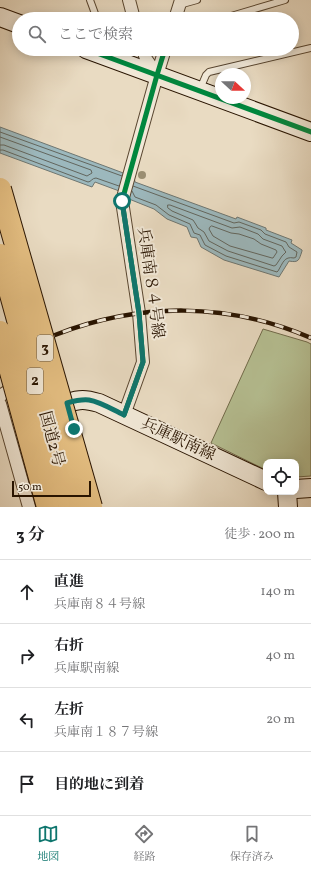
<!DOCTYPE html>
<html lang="ja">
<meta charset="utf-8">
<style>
body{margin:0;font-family:Vollkorn,"Noto Serif JP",serif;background:#f2f2f2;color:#202124}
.controls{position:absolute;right:12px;bottom:12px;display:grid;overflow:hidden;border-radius:8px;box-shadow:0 2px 10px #0003}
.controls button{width:36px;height:36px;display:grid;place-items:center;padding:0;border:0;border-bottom:1px solid #e0e0e0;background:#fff;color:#202124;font:20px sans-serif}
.compass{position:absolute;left:215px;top:68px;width:36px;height:36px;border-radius:50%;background:#fff;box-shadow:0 2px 10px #0003;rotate:111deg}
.scale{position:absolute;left:12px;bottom:10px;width:79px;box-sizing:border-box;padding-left:4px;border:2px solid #291400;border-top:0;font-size:11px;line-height:14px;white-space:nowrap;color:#291400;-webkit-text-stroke:3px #f1e8d7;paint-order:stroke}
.stop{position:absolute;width:12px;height:12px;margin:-9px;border:3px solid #0f766e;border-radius:50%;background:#fff}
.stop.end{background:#0f766e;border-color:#fff;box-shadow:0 1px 4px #0008}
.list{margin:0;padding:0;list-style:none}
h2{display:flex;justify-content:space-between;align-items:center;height:52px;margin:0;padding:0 16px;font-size:17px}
h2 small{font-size:13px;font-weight:400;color:#757577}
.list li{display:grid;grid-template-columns:26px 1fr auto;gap:12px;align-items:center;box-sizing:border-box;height:64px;padding:0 16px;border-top:1px solid #e0e0e0}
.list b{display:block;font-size:15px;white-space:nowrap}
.list p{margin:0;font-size:13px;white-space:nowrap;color:#757577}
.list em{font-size:13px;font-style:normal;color:#757577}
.icon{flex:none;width:22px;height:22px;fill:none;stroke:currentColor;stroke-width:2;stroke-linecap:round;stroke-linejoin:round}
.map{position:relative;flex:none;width:311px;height:507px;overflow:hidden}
.search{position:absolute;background:#fff;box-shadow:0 2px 10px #0003;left:12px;right:12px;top:12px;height:44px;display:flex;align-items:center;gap:10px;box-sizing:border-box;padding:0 14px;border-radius:22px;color:#757577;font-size:15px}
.sheet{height:308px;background:#fff}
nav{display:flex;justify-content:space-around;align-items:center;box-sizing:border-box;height:56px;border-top:1px solid #e0e0e0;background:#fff;font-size:11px;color:#757577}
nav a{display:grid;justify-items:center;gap:2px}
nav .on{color:#0f766e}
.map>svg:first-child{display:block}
.green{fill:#b6c093;stroke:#706a4a}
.water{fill:#9cb8bd;stroke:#6e7671}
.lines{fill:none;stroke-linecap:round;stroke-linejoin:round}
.shore{stroke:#62665e;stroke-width:1}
.lane-casing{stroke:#594630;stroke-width:8}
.street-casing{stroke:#594630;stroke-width:14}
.secondary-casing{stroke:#291400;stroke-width:20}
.lane{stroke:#f1e8d7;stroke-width:6}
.street{stroke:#f1e8d7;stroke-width:12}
.secondary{stroke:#f1e8d7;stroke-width:18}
.rail-casing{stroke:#291400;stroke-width:4.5}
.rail{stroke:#f1e8d7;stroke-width:3;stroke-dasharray:9;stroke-linecap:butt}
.highway-bridge-casing{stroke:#291400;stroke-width:24;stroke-linecap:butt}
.highway-bridge{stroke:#e4be81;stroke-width:22}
.cycleway-casing{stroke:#f1e8d7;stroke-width:8}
.cycleway{stroke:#00873e;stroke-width:5}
.tree{fill:#9a8f73}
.route{stroke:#0f766e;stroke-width:5}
.labels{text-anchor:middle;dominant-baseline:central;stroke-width:4;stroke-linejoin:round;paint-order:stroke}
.shield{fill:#f1e8d7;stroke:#655440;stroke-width:1}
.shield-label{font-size:15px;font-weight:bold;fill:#291400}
.street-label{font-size:16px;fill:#291400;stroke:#f1e8d7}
</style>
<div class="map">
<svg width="311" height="507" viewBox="0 0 311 507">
<rect width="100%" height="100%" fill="#e9dbc2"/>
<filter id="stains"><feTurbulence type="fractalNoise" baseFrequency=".005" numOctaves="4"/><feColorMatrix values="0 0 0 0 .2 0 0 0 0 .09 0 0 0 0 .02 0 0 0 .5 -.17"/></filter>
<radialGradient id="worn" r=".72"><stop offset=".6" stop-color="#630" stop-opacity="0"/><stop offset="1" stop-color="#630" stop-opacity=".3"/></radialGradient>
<polygon class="green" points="263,329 307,342 311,344 311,476 296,477 296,462 266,462 266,470 211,443"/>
<path class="water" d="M 0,127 L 134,177 L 135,182 L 236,219 L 237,217 L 266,228 L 266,230 L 292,240 L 291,243 L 302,250 L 302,251 C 299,260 299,263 289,261 L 279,277 L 224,260 L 201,247 L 197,238 L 191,237 L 187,227 L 167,219 L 154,209 L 129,199 L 130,195 L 95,182 L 92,187 L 0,153 Z"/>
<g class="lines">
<g class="shore">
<polyline points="0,132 122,176"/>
<polyline points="0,137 91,170 92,173 87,176 4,145 0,145"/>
<path d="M 0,150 L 3,150 L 88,182 C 91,182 92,178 96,178 L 119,186"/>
<path d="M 132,191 L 135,197 L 156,205 L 169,215 L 190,224 L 194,233 L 200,235 L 205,245 L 226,256 L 277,272 L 278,271 C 283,263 284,256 294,258 L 296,257 L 297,252 L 289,247 L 286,242 L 265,234 L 261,230 L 239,222 L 234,223 L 133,186"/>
<polygon points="168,205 170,205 232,228 240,227 258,234 263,239 282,246 285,251 286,252 282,256 276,265 274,266 228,251 209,241 204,232 198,228 195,223 193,220 172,211 168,208"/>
<polygon points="212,226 231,233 239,234 254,239 261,244 276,250 277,252 273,258 272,258 230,246 213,236 209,229 210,227"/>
</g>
<defs>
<g id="lane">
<polyline points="90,0 97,19"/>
<polyline points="179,5 197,0"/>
<polyline points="221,19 285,0"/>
<polyline points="200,89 206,75 209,72 311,48"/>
</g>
<g id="street">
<polyline points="129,0 134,19"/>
<polyline points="175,19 181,0"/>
<polyline points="143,49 146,59 157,75"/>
<polyline points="0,396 19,384"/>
<polyline points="0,404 29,507"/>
<polyline points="124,415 143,362 139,313 122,201 157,75 165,49"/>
</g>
<g id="secondary">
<polyline points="0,17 19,24"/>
<polyline points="86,49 311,132"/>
<path d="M 67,403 C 80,399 85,399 99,403 L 266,481"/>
<polyline points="296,489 311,488"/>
<polyline points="287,492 288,507"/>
</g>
</defs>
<use href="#lane" class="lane-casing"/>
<use href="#street" class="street-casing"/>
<use href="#secondary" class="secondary-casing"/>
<use href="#lane" class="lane"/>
<use href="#street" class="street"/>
<use href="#secondary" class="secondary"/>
<defs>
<path id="rail" d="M 0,367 C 13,358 26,350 39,343 C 45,340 50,337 55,335 C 140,302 228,302 311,338"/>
</defs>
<use href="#rail" class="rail-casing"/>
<use href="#rail" class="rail"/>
<defs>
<g id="highway-bridge">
<polyline points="0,189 91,507"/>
<polyline points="0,255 70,507"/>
<polyline points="0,332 48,507"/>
</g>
</defs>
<use href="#highway-bridge" class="highway-bridge-casing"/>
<use href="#highway-bridge" class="highway-bridge"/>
<defs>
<g id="cycleway">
<polyline points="86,49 311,132"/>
<polyline points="124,415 143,362 139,313 122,201 157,75 165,49"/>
</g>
</defs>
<use href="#cycleway" class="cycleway-casing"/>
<use href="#cycleway" class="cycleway"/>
</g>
<circle class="tree" cx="142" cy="175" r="4"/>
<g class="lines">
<path class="route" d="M 74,429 L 67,403 C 74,401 81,399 89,400 C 101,402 113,410 124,415 L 143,362 L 139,313 L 122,201"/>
</g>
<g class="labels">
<g class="shield">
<rect x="37" y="335" width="16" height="26" rx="3"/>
<rect x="27" y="368" width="16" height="26" rx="3"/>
</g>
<g class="shield-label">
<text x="45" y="348">3</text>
<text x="35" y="381">2</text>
</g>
<g class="street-label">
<text transform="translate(150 283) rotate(82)">兵庫南８４号線</text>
<text transform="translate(51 439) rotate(75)">国道2号</text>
<text transform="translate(178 440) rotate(25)">兵庫駅南線</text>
</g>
</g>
<rect width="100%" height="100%" filter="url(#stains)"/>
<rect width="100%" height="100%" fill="url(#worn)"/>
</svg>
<div class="controls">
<button><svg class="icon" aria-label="locate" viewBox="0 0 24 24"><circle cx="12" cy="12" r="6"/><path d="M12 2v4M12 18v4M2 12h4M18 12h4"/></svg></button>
</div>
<svg class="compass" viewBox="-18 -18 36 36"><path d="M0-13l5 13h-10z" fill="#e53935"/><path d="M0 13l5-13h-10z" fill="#757577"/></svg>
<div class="scale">50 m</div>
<div class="stop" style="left:122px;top:201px"></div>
<div class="stop end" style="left:74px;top:429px"></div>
<div class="search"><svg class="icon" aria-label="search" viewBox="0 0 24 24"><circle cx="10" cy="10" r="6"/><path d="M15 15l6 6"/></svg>ここで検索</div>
</div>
<section class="sheet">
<h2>3 分<small>徒歩 · 200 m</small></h2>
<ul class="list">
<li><svg class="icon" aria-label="ahead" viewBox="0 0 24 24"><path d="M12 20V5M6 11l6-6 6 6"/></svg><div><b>直進</b><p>兵庫南８４号線</p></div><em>140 m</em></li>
<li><svg class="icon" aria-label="right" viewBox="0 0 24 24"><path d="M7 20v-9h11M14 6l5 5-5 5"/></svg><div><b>右折</b><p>兵庫駅南線</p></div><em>40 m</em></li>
<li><svg class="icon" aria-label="left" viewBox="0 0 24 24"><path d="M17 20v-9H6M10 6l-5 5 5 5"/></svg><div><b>左折</b><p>兵庫南１８７号線</p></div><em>20 m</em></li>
<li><svg class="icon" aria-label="arrive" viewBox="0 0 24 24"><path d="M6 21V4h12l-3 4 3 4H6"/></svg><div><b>目的地に到着</b></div></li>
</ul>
</section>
<nav>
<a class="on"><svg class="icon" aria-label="map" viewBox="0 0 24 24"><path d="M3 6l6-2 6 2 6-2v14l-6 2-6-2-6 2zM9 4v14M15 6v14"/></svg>地図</a>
<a><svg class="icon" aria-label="directions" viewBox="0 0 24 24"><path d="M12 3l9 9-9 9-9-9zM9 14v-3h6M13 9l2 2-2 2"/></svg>経路</a>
<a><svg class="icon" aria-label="saved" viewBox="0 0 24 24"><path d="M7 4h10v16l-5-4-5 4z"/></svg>保存済み</a>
</nav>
